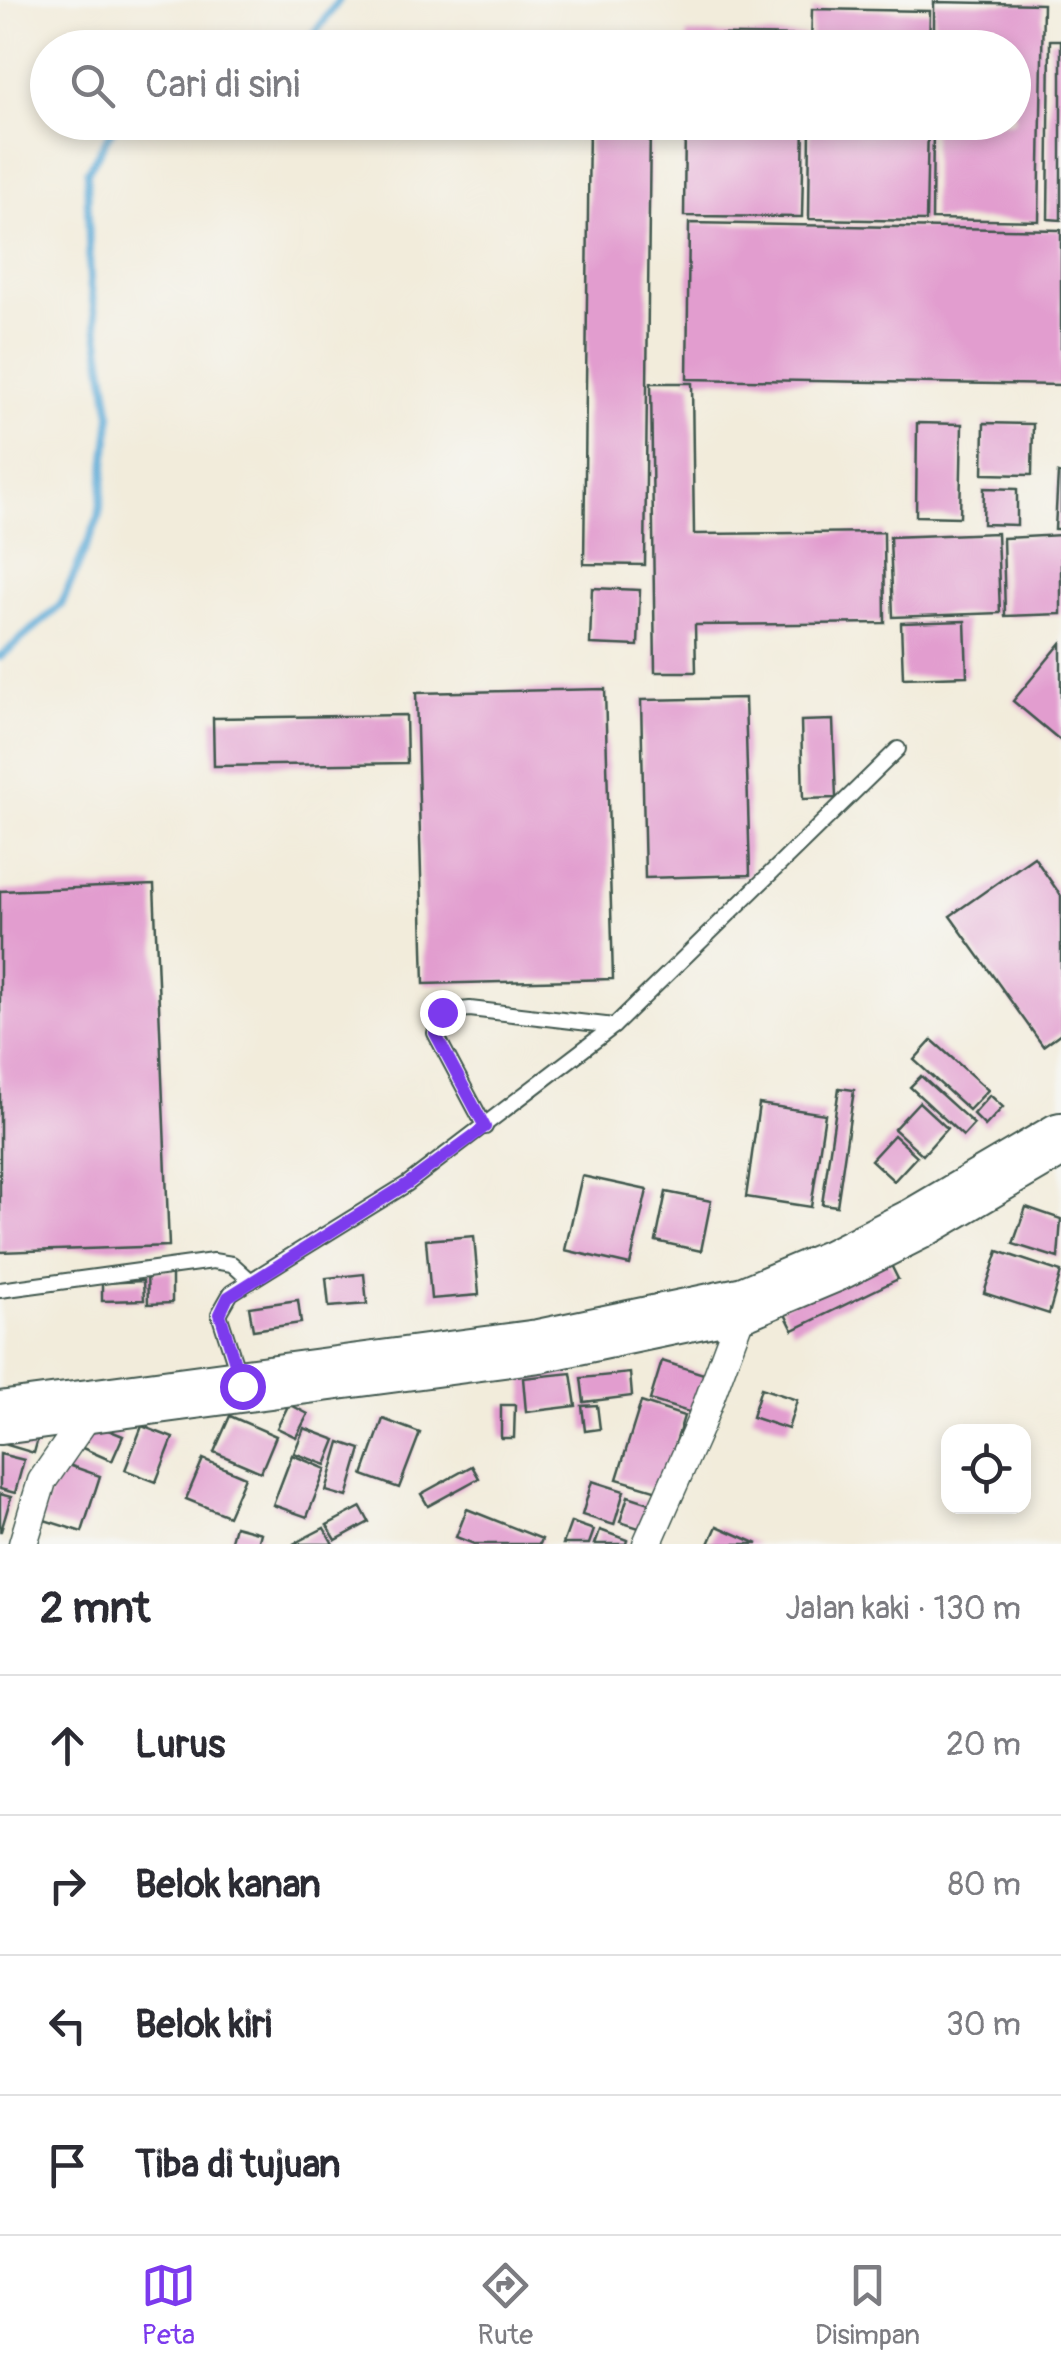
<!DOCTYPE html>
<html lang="id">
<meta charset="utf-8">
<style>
body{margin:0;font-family:Pangolin,sans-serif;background:#f7f7f7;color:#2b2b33}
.controls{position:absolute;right:30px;bottom:30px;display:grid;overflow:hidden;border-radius:20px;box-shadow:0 5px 15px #0003}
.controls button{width:90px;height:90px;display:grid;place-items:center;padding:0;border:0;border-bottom:2px solid #e1e1e2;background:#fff;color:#2b2b33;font:50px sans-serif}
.stop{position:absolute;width:30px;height:30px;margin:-22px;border:8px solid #7c3aed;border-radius:50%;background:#fff}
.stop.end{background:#7c3aed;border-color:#fff;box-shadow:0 2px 10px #0008}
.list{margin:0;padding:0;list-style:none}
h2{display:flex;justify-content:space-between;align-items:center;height:130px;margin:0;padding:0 40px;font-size:42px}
h2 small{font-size:32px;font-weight:400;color:#7c7c81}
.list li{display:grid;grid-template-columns:65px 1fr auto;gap:30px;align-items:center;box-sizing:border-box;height:140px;padding:0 40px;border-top:2px solid #e1e1e2}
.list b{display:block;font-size:38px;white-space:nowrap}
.list em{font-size:32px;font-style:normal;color:#7c7c81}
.icon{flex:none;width:55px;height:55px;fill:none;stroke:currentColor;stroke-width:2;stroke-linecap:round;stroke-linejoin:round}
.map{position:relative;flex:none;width:1061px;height:1544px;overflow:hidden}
.search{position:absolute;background:#fff;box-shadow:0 5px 15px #0003;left:30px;right:30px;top:30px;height:110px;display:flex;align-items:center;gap:25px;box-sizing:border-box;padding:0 35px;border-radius:55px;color:#7c7c81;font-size:38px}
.sheet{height:690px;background:#fff}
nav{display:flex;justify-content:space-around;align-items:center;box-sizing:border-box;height:140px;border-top:2px solid #e1e1e2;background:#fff;font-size:28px;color:#7c7c81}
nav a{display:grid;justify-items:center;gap:5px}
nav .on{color:#7c3aed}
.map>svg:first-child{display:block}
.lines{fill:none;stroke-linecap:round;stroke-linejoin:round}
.stream{stroke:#5dabd7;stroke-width:8}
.building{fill:#e29dcf}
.lane-casing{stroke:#3f574d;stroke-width:18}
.street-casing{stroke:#3f574d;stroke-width:31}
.highway-casing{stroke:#3f574d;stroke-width:56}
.lane{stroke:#fff;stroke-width:14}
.street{stroke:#fff;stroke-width:28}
.highway{stroke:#fff;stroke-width:52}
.route{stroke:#7c3aed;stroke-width:12}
</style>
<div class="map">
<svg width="1061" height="1544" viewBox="0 0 1061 1544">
<rect width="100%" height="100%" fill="#f6f6f2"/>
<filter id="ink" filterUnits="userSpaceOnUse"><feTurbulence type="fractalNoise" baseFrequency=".01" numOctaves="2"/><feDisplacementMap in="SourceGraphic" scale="20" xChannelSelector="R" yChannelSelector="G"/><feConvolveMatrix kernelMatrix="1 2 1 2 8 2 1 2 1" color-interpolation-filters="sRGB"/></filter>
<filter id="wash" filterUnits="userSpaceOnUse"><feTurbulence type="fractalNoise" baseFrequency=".0048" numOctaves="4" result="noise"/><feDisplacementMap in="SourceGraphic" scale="40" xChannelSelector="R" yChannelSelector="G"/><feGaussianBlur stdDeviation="2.25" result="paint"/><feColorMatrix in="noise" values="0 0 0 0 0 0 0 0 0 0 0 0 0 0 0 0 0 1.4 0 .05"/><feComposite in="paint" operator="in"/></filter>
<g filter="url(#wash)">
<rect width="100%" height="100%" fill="#f2ecdb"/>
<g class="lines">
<g class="stream">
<polyline points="304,48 339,0"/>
<polyline points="0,657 61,605 99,517 111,415 90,282 87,172 117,122"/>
</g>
</g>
<g id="blocks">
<g class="building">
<polygon points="934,2 1043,4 1039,221 932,219 933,122 1014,122 1014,48 934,48"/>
<polygon points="812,9 930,11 929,48 811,48"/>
<polygon points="687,34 805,36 805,48 686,48"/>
<polygon points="1050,40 1061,40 1061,220 1048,219"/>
<polygon points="589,122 650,122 645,565 584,564"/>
<polygon points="685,122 804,122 802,217 684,216"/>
<polygon points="810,122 928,122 926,221 809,219"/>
<polygon points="689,223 1061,230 1061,385 687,379"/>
<polygon points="651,383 692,383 694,534 884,532 885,623 695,625 696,672 655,672"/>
<polygon points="917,423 962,424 960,517 916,516"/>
<polygon points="984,423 1033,424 1032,475 983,474"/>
<polygon points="1058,473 1061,474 1061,529 1055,529"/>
<polygon points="984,488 1017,489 1017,525 983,524"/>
<polygon points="997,533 1000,613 893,617 890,537"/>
<polygon points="1061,535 1061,614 1005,616 1003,538"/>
<polygon points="592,588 640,590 638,646 590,644"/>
<polygon points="965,621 967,676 903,678 901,623"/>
<polygon points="1061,643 1061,741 1013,701"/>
<polygon points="605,689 613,979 424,984 416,693"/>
<polygon points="745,698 750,875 645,878 641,700"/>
<polygon points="406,715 407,763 214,766 213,718"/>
<polygon points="833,720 836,798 803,799 801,721"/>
<polygon points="1034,857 1061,896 1061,1033 1043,1046 950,916"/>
<polygon points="154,885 169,1246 0,1252 0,891"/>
<polygon points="932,1040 988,1090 969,1110 914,1060"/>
<polygon points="921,1076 974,1124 963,1136 910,1087"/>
<polygon points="839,1088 854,1090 837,1206 822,1204"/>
<polygon points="990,1095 1003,1107 985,1126 973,1114"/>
<polygon points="919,1102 947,1128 923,1155 894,1129"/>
<polygon points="759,1104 825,1114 811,1207 746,1197"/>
<polygon points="894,1135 917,1156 894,1181 871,1160"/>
<polygon points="582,1176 647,1190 630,1265 565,1250"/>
<polygon points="666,1192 711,1201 701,1251 656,1241"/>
<polygon points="1026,1207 1061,1219 1058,1258 1013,1244"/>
<polygon points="474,1236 479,1295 431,1299 426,1240"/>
<polygon points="998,1251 1061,1272 1049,1314 984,1293"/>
<polygon points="886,1255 898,1279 793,1330 781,1306"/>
<polygon points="172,1271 172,1303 148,1304 147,1272"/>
<polygon points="364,1274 367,1304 329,1307 326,1278"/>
<polygon points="143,1281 144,1300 102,1301 102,1283"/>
<polygon points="298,1300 301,1323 253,1330 249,1307"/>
<polygon points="662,1361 707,1375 695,1414 650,1400"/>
<polygon points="571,1373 576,1406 526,1412 523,1378"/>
<polygon points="630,1373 632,1396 584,1402 581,1378"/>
<polygon points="761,1388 797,1400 788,1429 752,1417"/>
<polygon points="641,1402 684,1416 661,1492 617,1479"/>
<polygon points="289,1404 308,1414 296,1437 277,1428"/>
<polygon points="501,1405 515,1405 514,1438 501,1438"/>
<polygon points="597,1405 600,1429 585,1431 582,1406"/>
<polygon points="230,1416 276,1436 261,1472 214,1452"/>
<polygon points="383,1419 420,1433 399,1488 363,1475"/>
<polygon points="88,1422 123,1436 112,1461 78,1446"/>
<polygon points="142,1426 173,1438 156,1482 125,1470"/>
<polygon points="11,1428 39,1435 34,1453 7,1445"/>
<polygon points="304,1428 336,1440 326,1465 294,1453"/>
<polygon points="340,1442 361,1449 347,1497 326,1491"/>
<polygon points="0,1454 24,1460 15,1493 0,1489"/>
<polygon points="292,1455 326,1469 307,1517 273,1505"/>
<polygon points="203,1459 245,1477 228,1516 186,1499"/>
<polygon points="60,1462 100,1476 82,1532 41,1519"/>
<polygon points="472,1466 479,1478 428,1506 421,1494"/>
<polygon points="592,1481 624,1491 614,1525 582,1515"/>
<polygon points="0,1494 11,1497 1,1531 0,1531"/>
<polygon points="628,1496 653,1504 645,1530 620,1522"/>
<polygon points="361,1507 369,1522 336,1540 327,1525"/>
<polygon points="467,1509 542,1539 540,1544 474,1544 456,1537"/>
<polygon points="571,1522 594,1530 589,1544 563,1544"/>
<polygon points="235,1526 261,1533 258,1544 230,1544"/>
<polygon points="717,1526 758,1544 709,1544"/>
<polygon points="324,1528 333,1544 293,1544"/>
<polygon points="600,1530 627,1540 626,1544 595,1544"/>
</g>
</g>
</g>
<g filter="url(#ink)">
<use href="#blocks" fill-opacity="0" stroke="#3f574d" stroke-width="2.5"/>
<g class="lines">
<defs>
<g id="lane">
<polyline points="485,1127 435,1033 442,1012 470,1009 614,1026"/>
<polyline points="0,1290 213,1261 232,1264 251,1281"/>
<polyline points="239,1376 219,1314 231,1293 407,1184 614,1026 898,749"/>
</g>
<g id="street">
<polyline points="23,1544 42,1481 94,1406"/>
<polyline points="647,1544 700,1424 745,1303"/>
</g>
<polyline id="highway" points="0,1418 539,1346 745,1303 835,1265 916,1224 1061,1139"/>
</defs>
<use href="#lane" class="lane-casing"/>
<use href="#street" class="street-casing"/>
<use href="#highway" class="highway-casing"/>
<use href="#lane" class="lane"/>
<use href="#street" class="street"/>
<use href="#highway" class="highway"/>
</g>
</g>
<g class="lines" filter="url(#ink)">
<polyline class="route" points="242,1386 220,1314 228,1297 407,1184 485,1127 435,1033 442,1012"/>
</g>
</svg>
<div class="controls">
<button><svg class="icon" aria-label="locate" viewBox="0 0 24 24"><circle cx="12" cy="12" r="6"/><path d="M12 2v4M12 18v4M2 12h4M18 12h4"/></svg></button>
</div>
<div class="stop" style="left:242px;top:1386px"></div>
<div class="stop end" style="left:442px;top:1012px"></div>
<div class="search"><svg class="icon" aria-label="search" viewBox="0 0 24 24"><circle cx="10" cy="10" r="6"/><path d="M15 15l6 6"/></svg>Cari di sini</div>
</div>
<section class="sheet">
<h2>2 mnt<small>Jalan kaki · 130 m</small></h2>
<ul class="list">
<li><svg class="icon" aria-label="ahead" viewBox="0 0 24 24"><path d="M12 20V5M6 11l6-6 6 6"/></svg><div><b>Lurus</b></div><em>20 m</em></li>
<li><svg class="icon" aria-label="right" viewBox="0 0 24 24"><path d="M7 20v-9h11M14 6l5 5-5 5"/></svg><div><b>Belok kanan</b></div><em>80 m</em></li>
<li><svg class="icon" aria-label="left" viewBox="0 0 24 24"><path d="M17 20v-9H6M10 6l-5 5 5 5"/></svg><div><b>Belok kiri</b></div><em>30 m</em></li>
<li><svg class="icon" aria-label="arrive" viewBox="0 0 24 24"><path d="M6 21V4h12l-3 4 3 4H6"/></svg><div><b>Tiba di tujuan</b></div></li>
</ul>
</section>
<nav>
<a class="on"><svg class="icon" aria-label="map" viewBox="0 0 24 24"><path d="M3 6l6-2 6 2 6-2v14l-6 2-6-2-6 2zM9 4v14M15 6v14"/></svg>Peta</a>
<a><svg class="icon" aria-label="directions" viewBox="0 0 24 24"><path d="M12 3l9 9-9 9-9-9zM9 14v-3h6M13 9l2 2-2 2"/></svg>Rute</a>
<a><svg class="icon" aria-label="saved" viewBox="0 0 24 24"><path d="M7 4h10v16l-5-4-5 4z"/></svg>Disimpan</a>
</nav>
